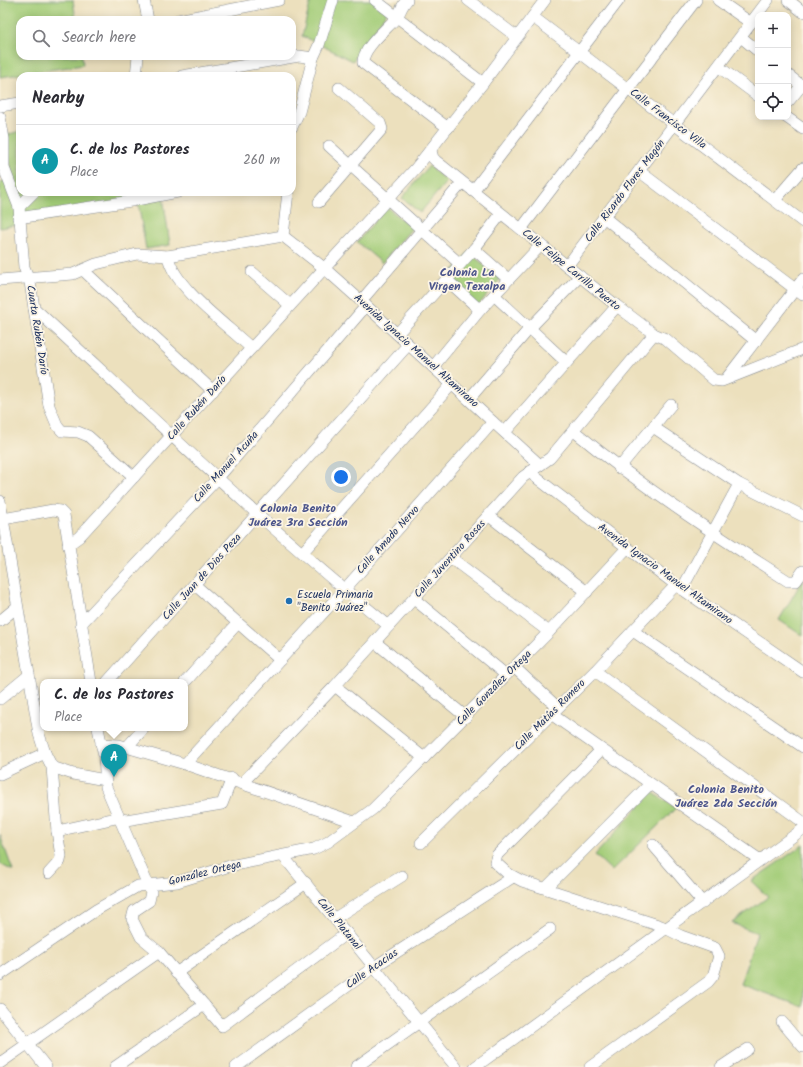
<!DOCTYPE html>
<meta charset="utf-8">
<style>
body{margin:0;font-family:Kalam,sans-serif;background:#f7f7f7;color:#2b2b33}
.controls{position:absolute;right:12px;top:12px;display:grid;overflow:hidden;border-radius:8px;box-shadow:0 2px 10px #0003}
.controls button{width:36px;height:36px;display:grid;place-items:center;padding:0;border:0;border-bottom:1px solid #e1e1e2;background:#fff;color:#2b2b33;font:20px sans-serif}
.you{position:absolute;left:341px;top:477px;width:14px;height:14px;margin:-10px;border:3px solid #fff;border-radius:50%;background:#1a73e8;box-shadow:0 0 0 6px #1a73e833}
.badge{display:grid;place-items:center;width:26px;height:26px;border-radius:50%;background:#d93025;color:#fff;font-size:13px;font-weight:700}
.pin{position:absolute;translate:-50% -33px;filter:drop-shadow(0 1px 2px #0008)}
.pin::after{content:'';position:absolute;top:21px;width:14px;height:12px;background:inherit;clip-path:polygon(0 0,100% 0,50% 100%)}
.popup{position:absolute;left:40px;top:679px;width:148px;height:52px;box-sizing:border-box;display:grid;place-content:center;border-radius:8px;background:#fff;filter:drop-shadow(0 1px 3px #0005);font-size:13px;white-space:nowrap;color:#7c7c81}
.popup b{font-size:15px;color:#2b2b33}
.popup::after{content:'';position:absolute;left:50%;top:100%;margin-left:-8px;border:8px solid transparent;border-top-color:#fff}
.list{margin:0;padding:0;list-style:none}
h2{display:flex;justify-content:space-between;align-items:center;height:52px;margin:0;padding:0 16px;font-size:17px}
h2 small{font-size:13px;font-weight:400;color:#7c7c81}
.list li{display:grid;grid-template-columns:26px 1fr auto;gap:12px;align-items:center;box-sizing:border-box;height:72px;padding:0 16px;border-top:1px solid #e1e1e2}
.list b{display:block;font-size:15px;white-space:nowrap}
.list p{margin:0;font-size:13px;white-space:nowrap;color:#7c7c81}
.list em{font-size:13px;font-style:normal;color:#7c7c81}
.icon{flex:none;width:22px;height:22px;fill:none;stroke:currentColor;stroke-width:2;stroke-linecap:round;stroke-linejoin:round}
.map{position:relative;flex:none;width:803px;height:1067px;overflow:hidden}
.search{position:absolute;background:#fff;box-shadow:0 2px 10px #0003;left:16px;top:16px;width:280px;height:44px;display:flex;align-items:center;gap:10px;box-sizing:border-box;padding:0 14px;border-radius:12px;color:#7c7c81;font-size:15px}
.panel{position:absolute;background:#fff;box-shadow:0 2px 10px #0003;left:16px;top:72px;width:280px;height:124px;border-radius:12px}
.map>svg:first-child{display:block}
.green{fill:#a2cc77;stroke:#5e7e6a}
.lines{fill:none;stroke-linecap:round;stroke-linejoin:round}
.minor-casing{stroke:#84888e;stroke-width:12}
.minor{stroke:#fff;stroke-width:11}
.poi-dot{fill:#1f6fb2;stroke:#fcf5e5;stroke-width:1.5}
.labels{text-anchor:middle;dominant-baseline:central;stroke-width:3.5;stroke-linejoin:round;paint-order:stroke}
.street-label{font-size:11px;fill:#1b2f5e;stroke:#fcf5e5}
.poi-label{font-size:11px;fill:#1b2f5e;stroke:#fcf5e5;text-anchor:start}
.neighbourhood-label{font-size:12px;font-weight:bold;fill:#4c558c;stroke:#fcf5e5}
</style>
<div class="map">
<svg width="803" height="1067" viewBox="0 0 803 1067">
<rect width="100%" height="100%" fill="#fcf5e5"/>
<filter id="ink" filterUnits="userSpaceOnUse"><feTurbulence type="fractalNoise" baseFrequency=".025" numOctaves="2"/><feDisplacementMap in="SourceGraphic" scale="8" xChannelSelector="R" yChannelSelector="G"/><feConvolveMatrix kernelMatrix="1 2 1 2 8 2 1 2 1" color-interpolation-filters="sRGB"/></filter>
<filter id="wash" filterUnits="userSpaceOnUse"><feTurbulence type="fractalNoise" baseFrequency=".012" numOctaves="4" result="noise"/><feDisplacementMap in="SourceGraphic" scale="16" xChannelSelector="R" yChannelSelector="G"/><feGaussianBlur stdDeviation="0.9" result="paint"/><feColorMatrix in="noise" values="0 0 0 0 0 0 0 0 0 0 0 0 0 0 0 0 0 1.4 0 .05"/><feComposite in="paint" operator="in"/></filter>
<g filter="url(#wash)">
<rect width="100%" height="100%" fill="#ece0bd"/>
<g class="green">
<polygon points="0,0 73,0 76,20 20,20 20,56 82,56 83,65 0,77"/>
<polygon points="311,0 383,0 391,6 353,61 302,36"/>
<polygon points="20,131 20,192 141,192 163,196 170,245 146,249 138,202 0,228 0,182 12,179 6,135"/>
<polygon points="429,166 447,181 420,213 402,198"/>
<polygon points="387,207 412,228 382,263 357,242"/>
<polygon points="469,252 500,279 478,306 446,279"/>
<polygon points="803,579 803,636 779,620"/>
<polygon points="652,792 676,808 612,871 595,855"/>
<polygon points="0,835 13,871 0,864"/>
<polygon points="803,845 803,1007 740,984 757,933 732,923 768,897 751,881"/>
</g>
</g>
<g filter="url(#ink)">
<g class="lines">
<defs>
<g id="minor">
<polyline points="144,0 148,20"/>
<polyline points="375,0 483,83"/>
<path d="M 407,0 C 402,5 401,11 397,17 C 388,28 362,48 363,63 L 448,128"/>
<polyline points="468,0 517,37"/>
<polyline points="718,0 751,23"/>
<polyline points="788,0 803,12"/>
<polyline points="533,17 803,222"/>
<polyline points="178,20 279,0"/>
<polyline points="741,37 758,51"/>
<polyline points="719,67 758,96"/>
<polyline points="788,75 802,86"/>
<polyline points="136,76 138,56"/>
<polyline points="182,76 299,56 313,58"/>
<polyline points="788,102 803,84"/>
<polyline points="0,106 20,103"/>
<polyline points="0,117 4,139 4,168 19,207 24,267 30,282 49,406 57,425 62,431 78,432 88,436 134,477"/>
<polyline points="786,117 803,129"/>
<polyline points="292,127 299,112 313,58 319,45 333,0"/>
<polyline points="329,146 460,264"/>
<polyline points="431,151 433,158 436,161 617,306 654,334 666,339 714,380 722,381 803,349"/>
<polyline points="639,171 803,295"/>
<polyline points="473,191 619,0"/>
<polyline points="775,200 803,168"/>
<polyline points="319,202 382,129 380,123 339,88"/>
<polyline points="19,207 34,192"/>
<polyline points="18,218 131,201 178,192"/>
<polyline points="605,218 756,341"/>
<polyline points="521,229 696,0"/>
<polyline points="283,236 288,192"/>
<polyline points="474,249 508,279"/>
<path d="M 168,256 C 173,287 228,326 251,348"/>
<polyline points="567,266 768,0"/>
<polyline points="83,270 213,391"/>
<polyline points="252,272 290,305"/>
<polyline points="0,280 73,274 96,264 137,254 168,256 283,236 324,268 361,301 540,465"/>
<polyline points="447,280 480,310"/>
<polyline points="494,295 566,362"/>
<polyline points="361,301 462,183"/>
<path d="M 34,308 C 151,416 265,526 389,626"/>
<polyline points="397,334 474,249 501,214"/>
<polyline points="433,367 480,310 541,245"/>
<polyline points="726,379 803,279"/>
<polyline points="469,399 530,328 580,276"/>
<polyline points="653,427 739,484 803,516"/>
<path d="M 574,431 C 641,486 714,534 788,581 L 796,581 L 803,571"/>
<polyline points="505,432 617,306"/>
<polyline points="619,468 671,405"/>
<polyline points="529,472 676,585 803,672"/>
<polyline points="0,501 39,734 45,753 52,767 57,831 61,856 60,861 49,873"/>
<polyline points="489,516 587,592"/>
<polyline points="3,519 53,510 60,511 64,515 91,682"/>
<polyline points="68,545 79,537 416,168 483,83 545,0"/>
<polyline points="302,553 452,384"/>
<polyline points="451,558 549,632"/>
<polyline points="195,585 280,660"/>
<polyline points="682,589 739,484"/>
<polyline points="414,599 506,675"/>
<polyline points="0,621 17,607"/>
<polyline points="81,624 217,479 366,306"/>
<polyline points="633,631 803,747"/>
<polyline points="375,642 466,717"/>
<polyline points="514,667 557,707"/>
<polyline points="595,671 803,822"/>
<polyline points="107,682 408,345"/>
<polyline points="185,682 237,624"/>
<polyline points="335,686 424,758"/>
<polyline points="0,699 29,675"/>
<polyline points="551,714 760,860"/>
<polyline points="98,728 104,756 106,787 151,892 149,901 134,911 132,919 141,937 159,952 222,1026 347,933"/>
<polyline points="101,744 119,745 185,764 354,822"/>
<polyline points="127,747 144,728"/>
<polyline points="185,764 344,590 493,422"/>
<polyline points="52,767 73,774 105,780"/>
<polyline points="0,774 45,753"/>
<polyline points="243,782 335,686 523,477 550,458 654,334"/>
<polyline points="57,831 116,818 126,820 222,804 232,778"/>
<polyline points="421,843 595,671 676,585"/>
<polyline points="653,845 703,903"/>
<polyline points="283,856 456,1067"/>
<polyline points="546,888 650,784"/>
<polyline points="335,918 402,876"/>
<polyline points="176,973 306,883"/>
<polyline points="0,975 96,910 138,886 177,882 230,866 314,849 328,842 373,809 549,632 627,548"/>
<polyline points="0,1009 46,1067"/>
<polyline points="782,1022 803,1047"/>
<polyline points="0,1063 159,952"/>
<polyline points="115,1067 204,1005"/>
<polyline points="236,1067 374,967 513,877"/>
<polyline points="356,1067 550,929"/>
<polyline points="475,1067 803,829"/>
<polyline points="590,1067 708,982 713,976 719,956 715,948 681,936 661,926 522,881 507,873 495,862 497,855 601,750"/>
<polyline points="721,1067 748,1049"/>
</g>
</defs>
<use href="#minor" class="minor-casing"/>
<use href="#minor" class="minor"/>
</g>
</g>
<circle class="poi-dot" cx="289" cy="601" r="4"/>
<g class="labels">
<g class="street-label">
<text transform="translate(668 119) rotate(37)">Calle Francisco Villa</text>
<text transform="translate(625 191) rotate(-53)">Calle Ricardo Flores Magón</text>
<text transform="translate(571 270) rotate(39)">Calle Felipe Carrillo Puerto</text>
<text transform="translate(37 330) rotate(81)">Cuarta Rubén Darío</text>
<text transform="translate(416 351) rotate(42)">Avenida Ignacio Manuel Altamirano</text>
<text transform="translate(197 408) rotate(-48)">Calle Rubén Darío</text>
<text transform="translate(226 467) rotate(-48)">Calle Manuel Acuña</text>
<text transform="translate(388 540) rotate(-48)">Calle Amado Nervo</text>
<text transform="translate(450 559) rotate(-48)">Calle Juventino Rosas</text>
<text transform="translate(665 574) rotate(36)">Avenida Ignacio Manuel Altamirano</text>
<text transform="translate(202 577) rotate(-48)">Calle Juan de Dios Peza</text>
<text transform="translate(494 688) rotate(-45)">Calle González Ortega</text>
<text transform="translate(550 715) rotate(-45)">Calle Matías Romero</text>
<text transform="translate(205 873) rotate(-14)">González Ortega</text>
<text transform="translate(339 924) rotate(51)">Calle Platanal</text>
<text transform="translate(372 969) rotate(-35)">Calle Acacias</text>
</g>
<g class="poi-label">
<text x="297" y="595">Escuela Primaria<tspan x="297" dy="13">"Benito Juárez"</tspan></text>
</g>
<g class="neighbourhood-label">
<text x="467" y="272">Colonia La<tspan x="467" dy="14">Virgen Texalpa</tspan></text>
<text x="298" y="508">Colonia Benito<tspan x="298" dy="14">Juárez 3ra Sección</tspan></text>
<text x="726" y="789">Colonia Benito<tspan x="726" dy="14">Juárez 2da Sección</tspan></text>
</g>
</g>
</svg>
<div class="controls">
<button>+</button>
<button>−</button>
<button><svg class="icon" aria-label="locate" viewBox="0 0 24 24"><circle cx="12" cy="12" r="6"/><path d="M12 2v4M12 18v4M2 12h4M18 12h4"/></svg></button>
</div>
<div class="you"></div>
<div class="pin badge" style="left:114px;top:777px;background:#0f9aa8">A</div>
<div class="popup"><b>C. de los Pastores</b>Place</div>
<div class="search"><svg class="icon" aria-label="search" viewBox="0 0 24 24"><circle cx="10" cy="10" r="6"/><path d="M15 15l6 6"/></svg>Search here</div>
<section class="panel">
<h2>Nearby<small></small></h2>
<ul class="list">
<li><span class="badge" style="background:#0f9aa8">A</span><div><b>C. de los Pastores</b><p>Place</p></div><em>260 m</em></li>
</ul>
</section>
</div>
